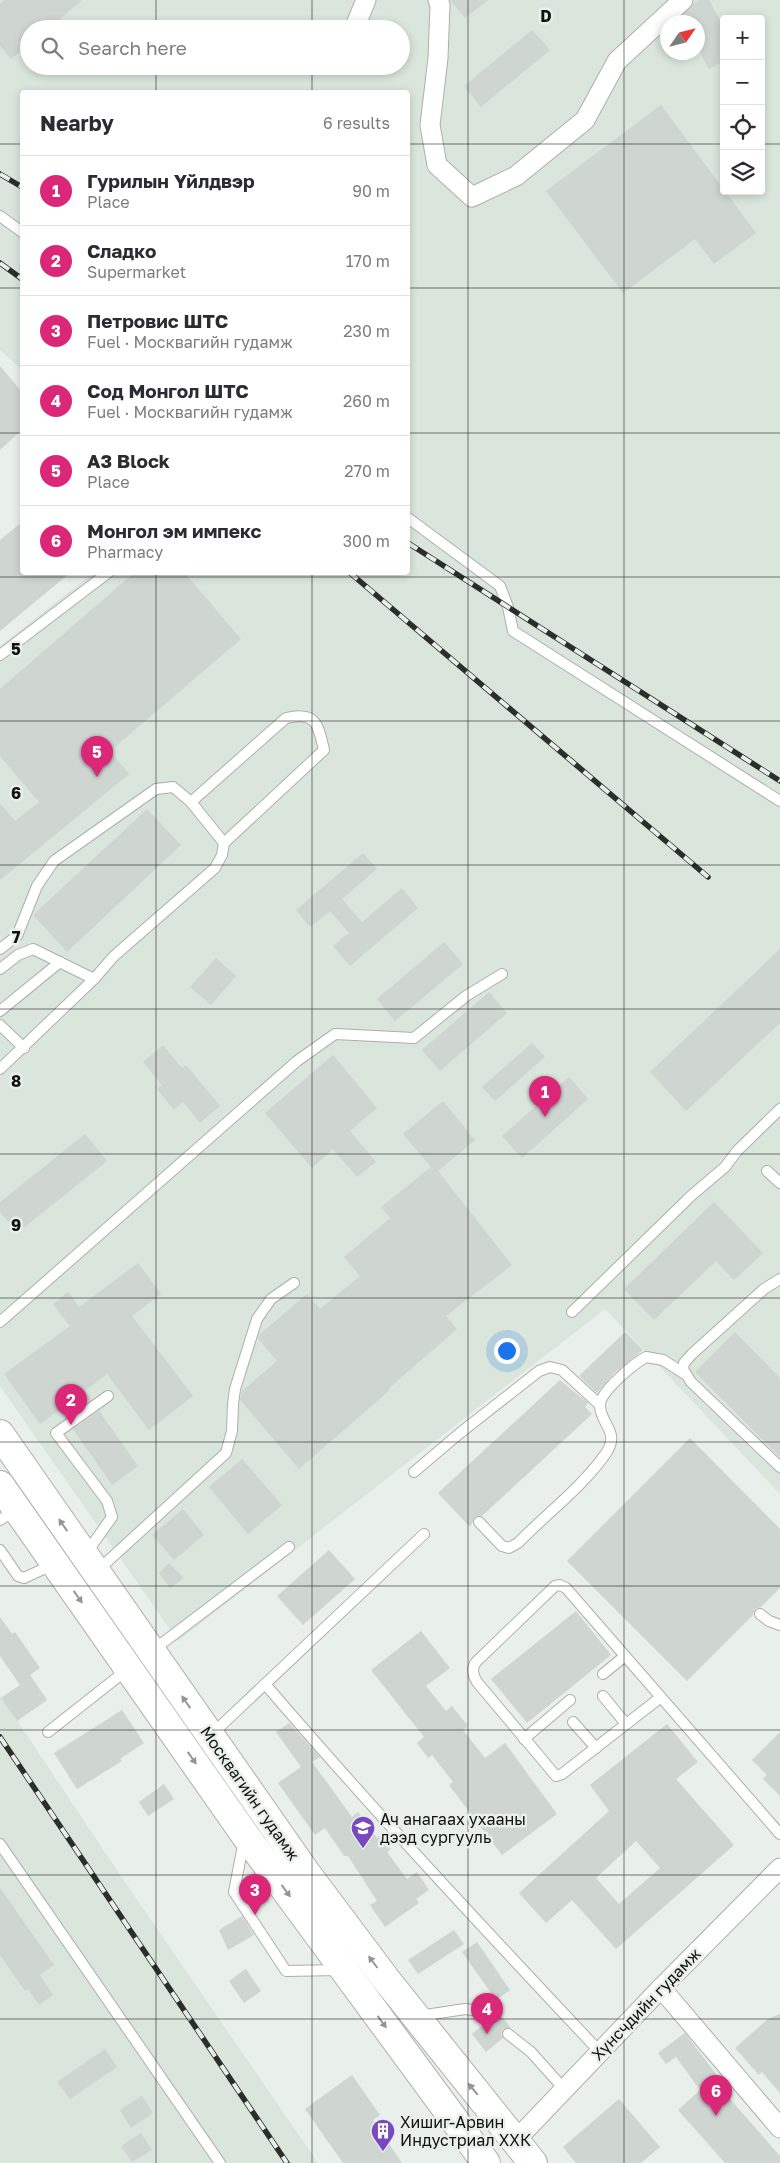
<!DOCTYPE html>
<meta charset="utf-8">
<style>
body{margin:0;font-family:"Golos Text",sans-serif;background:#f2f2f3;color:#2b2b33}
.controls{position:absolute;right:15px;top:15px;display:grid;overflow:hidden;border-radius:5px;box-shadow:0 2px 8px #0003}
.controls button{width:45px;height:45px;display:grid;place-items:center;padding:0;border:0;border-bottom:1px solid #e1e1e2;background:#fff;color:#2b2b33;font:25px sans-serif}
.compass{position:absolute;left:660px;top:15px;width:45px;height:45px;border-radius:50%;background:#fff;box-shadow:0 2px 8px #0003;rotate:55deg}
.you{position:absolute;left:506px;top:1350px;width:18px;height:18px;margin:-12px;border:4px solid #fff;border-radius:50%;background:#1a73e8;box-shadow:0 0 0 8px #1a73e833}
.badge{display:grid;place-items:center;width:32px;height:32px;border-radius:50%;background:#db2777;color:#fff;font-size:16px;font-weight:700}
.pin{position:absolute;translate:-50% -41px;filter:drop-shadow(0 1px 2px #0008)}
.pin::after{content:'';position:absolute;top:26px;width:18px;height:15px;background:inherit;clip-path:polygon(0 0,100% 0,50% 100%)}
.list{margin:0;padding:0;list-style:none}
h2{display:flex;justify-content:space-between;align-items:center;height:65px;margin:0;padding:0 20px;font-size:21px}
h2 small{font-size:16px;font-weight:400;color:#7c7c81}
.list li{display:grid;grid-template-columns:32px 1fr auto;gap:15px;align-items:center;box-sizing:border-box;height:70px;padding:0 20px;border-top:1px solid #e1e1e2}
.list b{display:block;font-size:19px;white-space:nowrap}
.list p{margin:0;font-size:16px;white-space:nowrap;color:#7c7c81}
.list em{font-size:16px;font-style:normal;color:#7c7c81}
.icon{flex:none;width:28px;height:28px;fill:none;stroke:currentColor;stroke-width:2;stroke-linecap:round;stroke-linejoin:round}
.map{position:relative;flex:none;width:780px;height:2163px;overflow:hidden}
.search{position:absolute;background:#fff;box-shadow:0 2px 8px #0003;left:20px;top:20px;width:390px;height:55px;display:flex;align-items:center;gap:12px;box-sizing:border-box;padding:0 18px;border-radius:28px;color:#7c7c81;font-size:19px}
.panel{position:absolute;background:#fff;box-shadow:0 2px 8px #0003;left:20px;top:90px;width:390px;height:485px;border-radius:5px}
.map>svg:first-child{display:block}
.built{fill:#dae6db;fill-rule:evenodd}
.building{fill:#cfd5d0;fill-rule:evenodd}
.lines{fill:none;stroke-linecap:round;stroke-linejoin:round}
.lane-casing{stroke:#abb0ab;stroke-width:12}
.street-casing{stroke:#abb0ab;stroke-width:21}
.highway-casing{stroke:#abb0ab;stroke-width:30}
.lane{stroke:#fff;stroke-width:10}
.street{stroke:#fff;stroke-width:19}
.highway{stroke:#fff;stroke-width:28}
.rail-casing{stroke:#2b2e2b;stroke-width:5.5}
.rail{stroke:#e9efea;stroke-width:4;stroke-dasharray:11;stroke-linecap:butt}
.oneway{fill:#949594}
.grid{fill:none;stroke:#111311;stroke-width:1;stroke-opacity:0.55}
.labels{text-anchor:middle;dominant-baseline:central;stroke-width:5;stroke-linejoin:round;paint-order:stroke}
.street-label{font-size:16px;fill:#111311;stroke:#e9efea}
.poi-label{font-size:16px;fill:#111311;stroke:#e9efea;text-anchor:start}
.grid-label{font-size:16px;text-anchor:middle;font-weight:bold;fill:#111311;stroke:#e9efea;stroke-width:5;stroke-linejoin:round;paint-order:stroke}
</style>
<div class="map">
<svg width="780" height="2163" viewBox="0 0 780 2163">
<rect width="100%" height="100%" fill="#e9efea"/>
<g class="built">
<path d="M 0,0 L 780,0 L 780,1494 L 605,1309 L 178,1641 L 0,1386 L 0,646 L 93,573 L 408,572 L 408,92 L 22,92 L 22,370 L 0,350 ZM 724,19 L 761,19 L 761,191 L 724,191 ZM 668,22 L 698,22 L 698,52 L 668,52 ZM 29,29 L 401,29 L 401,66 L 29,66 Z"/>
<polygon points="0,1695 112,1863 318,2163 0,2163"/>
</g>
<g class="building">
<polygon points="4,0 82,0 48,29 29,29 29,45 11,59 0,46 0,4"/>
<polygon points="450,0 488,0 465,18"/>
<polygon points="701,0 709,0 724,27 724,61 709,69 698,49 698,22 683,22 680,18 693,4"/>
<polygon points="532,30 550,50 481,107 464,86"/>
<polygon points="661,105 756,233 714,264 695,239 623,293 546,191"/>
<polygon points="0,366 22,392 22,430 0,450"/>
<polygon points="22,522 22,572 71,572 0,631 0,540"/>
<polygon points="135,572 184,572 241,639 110,751 129,774 0,880 0,803 15,821 39,802 0,756 0,689"/>
<polygon points="147,809 181,845 67,952 33,915"/>
<polygon points="363,853 377,869 342,899 362,922 402,888 418,908 350,966 333,946 349,933 330,911 310,927 296,910"/>
<polygon points="444,942 463,964 395,1021 377,999"/>
<polygon points="780,949 780,1023 686,1111 650,1072"/>
<polygon points="216,958 236,976 211,1005 190,987"/>
<polygon points="489,992 507,1013 440,1071 422,1050"/>
<polygon points="532,1043 545,1057 495,1101 482,1087"/>
<polygon points="163,1045 182,1068 186,1065 220,1106 200,1123 183,1102 174,1110 157,1089 162,1085 143,1062"/>
<polygon points="333,1055 377,1108 350,1131 376,1162 357,1177 333,1149 312,1168 265,1113"/>
<polygon points="569,1077 588,1099 522,1158 502,1136"/>
<polygon points="443,1101 475,1140 438,1171 512,1265 446,1316 457,1329 389,1388 390,1390 299,1469 240,1400 242,1391 277,1361 258,1339 259,1335 307,1294 320,1309 360,1276 344,1257 390,1218 381,1207 431,1167 403,1134"/>
<polygon points="85,1134 107,1161 17,1233 0,1212 0,1202"/>
<polygon points="714,1202 763,1253 734,1280 716,1261 654,1320 624,1289"/>
<polygon points="138,1263 161,1294 132,1316 193,1396 149,1430 107,1374 85,1391 91,1400 65,1418 59,1410 40,1424 4,1374 70,1326 53,1304 68,1292 79,1307"/>
<polygon points="625,1332 643,1350 614,1373 597,1393 579,1376"/>
<polygon points="735,1332 780,1378 780,1457 695,1372"/>
<polygon points="560,1380 588,1403 585,1407 592,1414 482,1516 475,1517 470,1527 438,1493"/>
<polygon points="99,1411 138,1466 112,1485 73,1429"/>
<polygon points="690,1438 780,1529 780,1588 761,1607 755,1609 753,1615 687,1681 567,1561"/>
<polygon points="242,1459 282,1505 248,1534 209,1487"/>
<polygon points="183,1509 204,1535 174,1560 152,1535"/>
<polygon points="329,1550 355,1579 303,1625 277,1596"/>
<polygon points="169,1563 184,1578 170,1588 159,1573"/>
<polygon points="576,1611 611,1655 527,1723 491,1679"/>
<polygon points="0,1617 12,1634 15,1632 40,1668 30,1675 47,1700 17,1721 1,1698 20,1685 0,1656"/>
<polygon points="421,1631 450,1668 426,1686 446,1711 452,1706 468,1726 463,1730 485,1758 505,1743 557,1814 502,1855 449,1785 453,1782 432,1755 428,1758 417,1743 424,1737 371,1670"/>
<polygon points="122,1710 144,1743 120,1759 122,1761 77,1789 54,1753"/>
<polygon points="289,1723 320,1757 312,1762 352,1817 358,1812 377,1838 381,1835 391,1849 387,1852 407,1879 417,1872 429,1890 416,1899 419,1903 385,1927 370,1905 377,1901 348,1856 344,1856 325,1828 315,1835 278,1783 301,1767 276,1732"/>
<path d="M 667,1724 L 698,1762 L 676,1779 L 734,1845 L 616,1949 L 572,1900 L 546,1923 L 519,1893 L 609,1811 L 590,1785 ZM 636,1841 L 660,1868 L 619,1904 L 596,1878 Z"/>
<polygon points="780,1732 780,1796 763,1779 767,1775 752,1760"/>
<polygon points="164,1784 174,1799 148,1816 139,1802"/>
<polygon points="0,1888 54,1965 40,1975 53,1995 39,2005 28,1989 25,1991 0,1955"/>
<polygon points="242,1916 254,1935 228,1950 219,1930"/>
<polygon points="454,1930 464,1944 418,1974 408,1960"/>
<polygon points="477,1942 510,1990 496,2000 462,1952"/>
<polygon points="246,1969 261,1991 244,2003 229,1981"/>
<polygon points="499,2013 511,2028 503,2029 501,2034 503,2038 486,2052 472,2034 485,2023 490,2026 496,2024 498,2020 496,2015"/>
<polygon points="780,2014 780,2093 762,2072 759,2075 735,2048 768,2019"/>
<polygon points="685,2033 716,2074 711,2077 780,2156 780,2163 725,2163 678,2110 700,2090 676,2057 666,2064 658,2053"/>
<polygon points="105,2049 117,2067 70,2099 57,2082"/>
<polygon points="352,2075 380,2115 373,2120 402,2163 343,2163 305,2109"/>
<polygon points="142,2096 153,2113 131,2128 120,2110"/>
<polygon points="619,2099 660,2147 641,2163 576,2163 563,2147"/>
<polygon points="141,2133 152,2150 132,2162 121,2146"/>
</g>
<g class="lines">
<defs>
<g id="lane">
<polyline points="0,216 22,232"/>
<polyline points="408,518 500,586 508,607 513,631 780,801"/>
<polyline points="0,655 109,572"/>
<polyline points="0,949 17,936 37,886 54,861 156,789 173,787 191,802 224,843"/>
<path d="M 0,969 L 18,955 L 33,949 L 94,979 L 114,956 L 215,868 L 222,855 L 224,843 L 324,750 C 318,724 316,711 286,718 L 191,802"/>
<polyline points="0,1011 60,962"/>
<polyline points="0,1025 24,1048"/>
<polyline points="0,1069 94,979"/>
<polyline points="767,1171 780,1183"/>
<polyline points="780,1279 764,1289 692,1354 684,1363 683,1369 691,1382 780,1467"/>
<polyline points="572,1312 692,1195 725,1167 737,1151 780,1109"/>
<polyline points="0,1322 297,1061 335,1034 414,1038 466,996 502,974"/>
<polyline points="414,1472 460,1433 539,1371 550,1367 562,1370 600,1405"/>
<polyline points="0,1520 16,1510"/>
<path d="M 479,1522 L 502,1546 L 509,1548 L 518,1543 C 545,1515 581,1488 604,1456 C 622,1432 601,1426 600,1406 C 599,1392 635,1363 646,1357 L 663,1360 L 685,1374"/>
<polyline points="0,1550 18,1576 24,1578 54,1564"/>
<polyline points="85,1555 112,1517 107,1501 56,1433 108,1396"/>
<polyline points="97,1571 226,1453 232,1431 233,1404 235,1389 257,1319 271,1299 294,1283"/>
<polyline points="760,1614 769,1621 780,1625"/>
<polyline points="152,1651 289,1547"/>
<polyline points="603,1674 625,1656"/>
<path d="M 265,1684 C 373,1810 486,1931 600,2052"/>
<polyline points="603,1696 626,1724"/>
<path d="M 661,1697 L 562,1774 L 556,1776 L 477,1682 C 473,1675 471,1669 476,1662 L 555,1586 L 560,1585 L 566,1588 L 780,1834"/>
<polyline points="573,1722 596,1748"/>
<polyline points="48,1732 128,1669"/>
<polyline points="211,1735 424,1534"/>
<polyline points="524,1739 570,1700"/>
<polyline points="244,1840 234,1892 286,1971 340,1970"/>
<polyline points="0,1844 220,2163"/>
<polyline points="419,2016 465,2009 481,2011 491,2019"/>
<polyline points="508,2034 531,2052 564,2089"/>
</g>
<g id="street">
<polyline points="438,0 440,5 438,58 430,125 437,165 472,197 516,176 585,120 617,61 683,0"/>
<polyline points="354,29 366,0"/>
<polyline points="661,1988 780,2128"/>
<polyline points="515,2141 661,1988 780,1868"/>
</g>
<g id="highway">
<polyline points="0,1434 307,1874 385,1978 533,2163"/>
<polyline points="0,1485 245,1835 486,2163"/>
</g>
</defs>
<use href="#lane" class="lane-casing"/>
<use href="#street" class="street-casing"/>
<use href="#highway" class="highway-casing"/>
<use href="#lane" class="lane"/>
<use href="#street" class="street"/>
<use href="#highway" class="highway"/>
<defs>
<g id="rail">
<polyline points="0,174 22,187"/>
<polyline points="0,263 22,279"/>
<polyline points="408,543 780,781"/>
<polyline points="349,572 708,877"/>
<polyline points="0,1737 287,2163"/>
</g>
</defs>
<use href="#rail" class="rail-casing"/>
<use href="#rail" class="rail"/>
</g>
<defs><path id="oneway-solid" d="M-6-.8H1V-3.2L6.5 0L1 3.2V.8H-6Z" transform="scale(1.25)"/></defs>
<g class="oneway">
<use href="#oneway-solid" transform="translate(63 1525) rotate(-125)"/>
<use href="#oneway-solid" transform="translate(78 1597) rotate(55)"/>
<use href="#oneway-solid" transform="translate(186 1702) rotate(-125)"/>
<use href="#oneway-solid" transform="translate(192 1758) rotate(55)"/>
<use href="#oneway-solid" transform="translate(286 1891) rotate(54)"/>
<use href="#oneway-solid" transform="translate(373 1962) rotate(-127)"/>
<use href="#oneway-solid" transform="translate(382 2022) rotate(54)"/>
<use href="#oneway-solid" transform="translate(473 2089) rotate(-129)"/>
</g>
<path class="grid" d="M 156,0 L 156,29M 312,0 L 312,29M 468,0 L 468,2163M 624,0 L 624,2163M 156,66 L 156,92M 312,66 L 312,92M 0,144 L 22,144M 408,144 L 724,144M 761,144 L 780,144M 0,288 L 22,288M 408,288 L 780,288M 0,433 L 22,433M 408,433 L 780,433M 156,572 L 156,2163M 312,572 L 312,2163M 0,577 L 780,577M 0,721 L 780,721M 0,865 L 780,865M 0,1009 L 780,1009M 0,1154 L 780,1154M 0,1298 L 780,1298M 0,1442 L 780,1442M 0,1586 L 780,1586M 0,1730 L 780,1730M 0,1875 L 780,1875M 0,2019 L 780,2019"/>
<defs>
<symbol id="university-pin" viewBox="-11 -11 22 30"><path d="M0 17L-7.5 6A9.5 9.5 0 1 1 7.5 6Z" fill="#7a49c0" stroke="#e9efea"/><path d="M0-5L7-2L0 1L-7-2ZM-4 1L0 2.5L4 1V4Q0 6-4 4Z" fill="#fff"/></symbol>
<symbol id="building-pin" viewBox="-11 -11 22 30"><path d="M0 17L-7.5 6A9.5 9.5 0 1 1 7.5 6Z" fill="#7a49c0" stroke="#e9efea"/><path d="M-4-6H4V6H1V3H-1V6H-4ZM-2.5-4.3h1.7v1.8h-1.7ZM.8-4.3h1.7v1.8H.8ZM-2.5-1h1.7V.8h-1.7ZM.8-1h1.7V.8H.8Z" fill="#fff"/></symbol>
</defs>
<g fill-rule="evenodd">
<use href="#university-pin" x="349" y="1814" width="28" height="38"/>
<use href="#building-pin" x="369" y="2117" width="28" height="38"/>
</g>
<g class="labels">
<g class="street-label">
<text transform="translate(250 1793) rotate(55)">Москвагийн гудамж</text>
<text transform="translate(646 2004) rotate(-46)">Хүнсчдийн гудамж</text>
</g>
<g class="poi-label">
<text x="380" y="1819">Ач анагаах ухааны<tspan x="380" dy="18">дээд сургууль</tspan></text>
<text x="400" y="2122">Хишиг-Арвин<tspan x="400" dy="18">Индустриал ХХК</tspan></text>
</g>
</g>
<g class="grid-label">
<text x="546" y="22">D</text>
<text x="16" y="655">5</text>
<text x="16" y="799">6</text>
<text x="16" y="943">7</text>
<text x="16" y="1087">8</text>
<text x="16" y="1231">9</text>
</g>
</svg>
<div class="controls">
<button>+</button>
<button>−</button>
<button><svg class="icon" aria-label="locate" viewBox="0 0 24 24"><circle cx="12" cy="12" r="6"/><path d="M12 2v4M12 18v4M2 12h4M18 12h4"/></svg></button>
<button><svg class="icon" aria-label="layers" viewBox="0 0 24 24"><path d="M12 4l9 5-9 5-9-5zM3 14l9 5 9-5"/></svg></button>
</div>
<svg class="compass" viewBox="-18 -18 36 36"><path d="M0-13l5 13h-10z" fill="#e53935"/><path d="M0 13l5-13h-10z" fill="#7c7c81"/></svg>
<div class="you"></div>
<div class="pin badge" style="left:545px;top:1117px">1</div>
<div class="pin badge" style="left:71px;top:1425px">2</div>
<div class="pin badge" style="left:255px;top:1915px">3</div>
<div class="pin badge" style="left:487px;top:2034px">4</div>
<div class="pin badge" style="left:97px;top:777px">5</div>
<div class="pin badge" style="left:716px;top:2116px">6</div>
<div class="search"><svg class="icon" aria-label="search" viewBox="0 0 24 24"><circle cx="10" cy="10" r="6"/><path d="M15 15l6 6"/></svg>Search here</div>
<section class="panel">
<h2>Nearby<small>6 results</small></h2>
<ul class="list">
<li><span class="badge">1</span><div><b>Гурилын Үйлдвэр</b><p>Place</p></div><em>90 m</em></li>
<li><span class="badge">2</span><div><b>Сладко</b><p>Supermarket</p></div><em>170 m</em></li>
<li><span class="badge">3</span><div><b>Петровис ШТС</b><p>Fuel · Москвагийн гудамж</p></div><em>230 m</em></li>
<li><span class="badge">4</span><div><b>Сод Монгол ШТС</b><p>Fuel · Москвагийн гудамж</p></div><em>260 m</em></li>
<li><span class="badge">5</span><div><b>A3 Block</b><p>Place</p></div><em>270 m</em></li>
<li><span class="badge">6</span><div><b>Монгол эм импекс</b><p>Pharmacy</p></div><em>300 m</em></li>
</ul>
</section>
</div>
